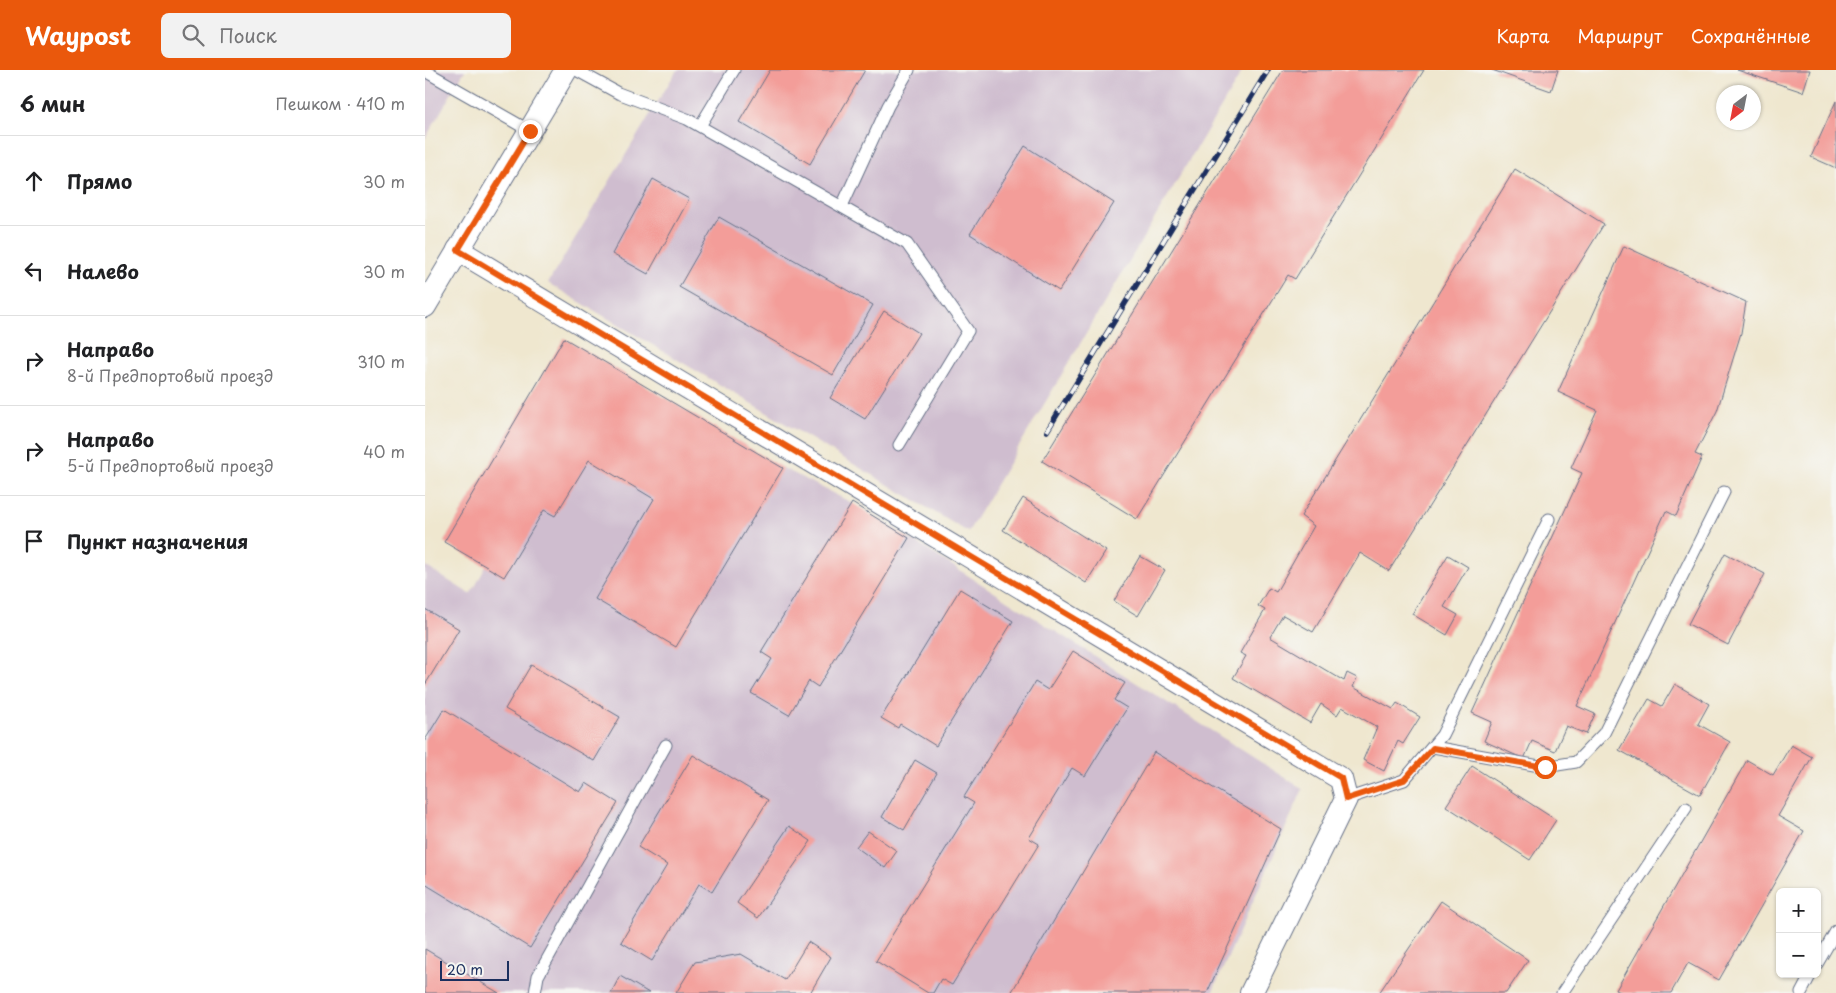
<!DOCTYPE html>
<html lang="ru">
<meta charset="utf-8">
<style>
body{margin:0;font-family:"Playpen Sans",sans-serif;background:#f2f2f2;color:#202124}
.controls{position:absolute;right:15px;bottom:15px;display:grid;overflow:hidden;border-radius:8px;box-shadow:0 1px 4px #0004}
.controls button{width:45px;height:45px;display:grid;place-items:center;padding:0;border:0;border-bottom:1px solid #e0e0e0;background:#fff;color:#202124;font:25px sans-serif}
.compass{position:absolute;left:1291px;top:15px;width:45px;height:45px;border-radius:50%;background:#fff;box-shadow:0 1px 4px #0004;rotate:212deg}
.scale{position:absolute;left:15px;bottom:12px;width:69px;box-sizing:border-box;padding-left:5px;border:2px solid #1b2f5e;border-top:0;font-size:14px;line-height:18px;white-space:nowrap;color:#1b2f5e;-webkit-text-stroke:4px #f6f6f2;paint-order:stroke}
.stop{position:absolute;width:15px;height:15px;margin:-11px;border:4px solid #ea580c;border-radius:50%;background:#fff}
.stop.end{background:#ea580c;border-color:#fff;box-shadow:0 1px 5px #0008}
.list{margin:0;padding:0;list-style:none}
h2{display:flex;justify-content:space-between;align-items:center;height:65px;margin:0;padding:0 20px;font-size:21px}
h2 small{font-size:16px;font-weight:400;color:#757577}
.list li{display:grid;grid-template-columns:32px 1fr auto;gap:15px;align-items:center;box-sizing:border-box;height:90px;padding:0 20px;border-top:1px solid #e0e0e0}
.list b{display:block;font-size:19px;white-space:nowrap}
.list p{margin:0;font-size:16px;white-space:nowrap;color:#757577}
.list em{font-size:16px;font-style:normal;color:#757577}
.icon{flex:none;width:28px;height:28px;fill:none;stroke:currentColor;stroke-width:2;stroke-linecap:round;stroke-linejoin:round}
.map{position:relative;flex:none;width:1411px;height:923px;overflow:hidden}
header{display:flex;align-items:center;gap:30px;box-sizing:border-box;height:70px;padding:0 25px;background:#ea580c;color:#fff}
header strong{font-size:24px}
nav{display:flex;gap:28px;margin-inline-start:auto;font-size:18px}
.search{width:350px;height:45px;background:#f2f2f2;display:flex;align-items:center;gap:12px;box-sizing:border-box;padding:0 18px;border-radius:8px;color:#757577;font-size:19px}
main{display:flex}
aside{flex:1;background:#fff}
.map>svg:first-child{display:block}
.industrial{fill:#cfbdcf}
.building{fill:#f39d99}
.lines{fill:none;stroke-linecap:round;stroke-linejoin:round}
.lane-casing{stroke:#656f86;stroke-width:13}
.street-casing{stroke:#656f86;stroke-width:24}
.lane{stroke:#fff;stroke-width:11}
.street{stroke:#fff;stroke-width:22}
.rail-casing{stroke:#1b2f5e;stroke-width:5.5}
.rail{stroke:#f6f6f2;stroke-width:4;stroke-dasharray:11;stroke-linecap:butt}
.route{stroke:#ea580c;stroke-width:6}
</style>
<header>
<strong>Waypost</strong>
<div class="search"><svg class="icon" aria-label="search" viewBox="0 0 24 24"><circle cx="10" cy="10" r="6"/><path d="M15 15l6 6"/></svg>Поиск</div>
<nav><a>Карта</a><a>Маршрут</a><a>Сохранённые</a></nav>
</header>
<main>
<aside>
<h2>6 мин<small>Пешком · 410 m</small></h2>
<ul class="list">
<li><svg class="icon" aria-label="ahead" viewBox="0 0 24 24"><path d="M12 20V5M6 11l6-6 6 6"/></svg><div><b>Прямо</b></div><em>30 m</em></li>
<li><svg class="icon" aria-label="left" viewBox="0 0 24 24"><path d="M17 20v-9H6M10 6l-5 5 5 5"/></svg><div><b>Налево</b></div><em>30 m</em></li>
<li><svg class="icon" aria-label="right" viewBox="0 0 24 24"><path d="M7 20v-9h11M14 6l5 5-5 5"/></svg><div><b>Направо</b><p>8-й Предпортовый проезд</p></div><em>310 m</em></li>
<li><svg class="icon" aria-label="right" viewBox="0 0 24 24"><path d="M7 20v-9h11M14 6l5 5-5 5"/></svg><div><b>Направо</b><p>5-й Предпортовый проезд</p></div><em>40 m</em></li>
<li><svg class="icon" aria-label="arrive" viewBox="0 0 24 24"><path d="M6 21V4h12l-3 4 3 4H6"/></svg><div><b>Пункт назначения</b></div></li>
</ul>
</aside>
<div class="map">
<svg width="1411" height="923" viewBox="0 0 1411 923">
<rect width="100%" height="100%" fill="#f6f6f2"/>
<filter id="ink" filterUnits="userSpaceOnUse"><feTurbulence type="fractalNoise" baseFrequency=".02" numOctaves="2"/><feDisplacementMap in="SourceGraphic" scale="10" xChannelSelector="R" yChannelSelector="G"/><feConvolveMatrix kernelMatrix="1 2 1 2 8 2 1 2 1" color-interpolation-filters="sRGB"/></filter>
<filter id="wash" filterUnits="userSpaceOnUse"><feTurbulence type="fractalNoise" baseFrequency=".0096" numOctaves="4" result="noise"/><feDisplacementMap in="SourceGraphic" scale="20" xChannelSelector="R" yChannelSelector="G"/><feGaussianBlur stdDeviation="1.12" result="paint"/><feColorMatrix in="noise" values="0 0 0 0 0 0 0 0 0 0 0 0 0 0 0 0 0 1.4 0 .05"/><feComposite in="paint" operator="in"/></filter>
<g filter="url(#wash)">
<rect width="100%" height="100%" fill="#efe7cf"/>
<g class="industrial">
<polygon points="0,0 40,0 0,69"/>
<polygon points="252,0 818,0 543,462 123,213"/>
<polygon points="139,268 358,398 427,433 484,468 878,719 787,923 0,923 0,496 45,524 50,517 61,496 19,472"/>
</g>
<g id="blocks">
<g class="building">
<polygon points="345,0 440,0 385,94 314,52"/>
<polygon points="858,0 999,0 870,209 863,205 712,449 617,391"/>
<polygon points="1067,0 1133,0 1126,21"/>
<polygon points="1312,0 1385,0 1378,22"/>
<polygon points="1411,31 1411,98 1386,87"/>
<polygon points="600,76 689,133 634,221 545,164"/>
<polygon points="1090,99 1179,154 964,501 935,483 888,562 858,545 845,567 919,611 922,603 932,608 928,617 968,639 972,633 995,647 978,674 973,671 959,701 938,690 952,657 917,637 912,645 896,634 885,653 808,608 821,586 815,583 840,540 833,536 844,518 851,522 889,456 876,446"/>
<polygon points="228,109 264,129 223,204 187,184"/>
<polygon points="294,147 448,235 408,305 254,217"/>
<polygon points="1199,176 1321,232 1316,263 1292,341 1270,384 1277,387 1251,446 1241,441 1152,636 1170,644 1161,664 1141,656 1130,681 1107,671 1099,689 1059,671 1067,652 1047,643 1157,403 1146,398 1172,340 1133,322"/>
<polygon points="459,241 494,263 440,349 405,328"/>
<polygon points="139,268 358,398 251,577 170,529 229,429 164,390 130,446 119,440 79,507 19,472"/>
<polygon points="598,428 681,481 661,513 578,460"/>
<polygon points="427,433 484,468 393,617 384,611 364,645 326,623 347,589 336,582"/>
<polygon points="1300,483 1340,504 1303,575 1263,554"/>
<polygon points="1023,485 1043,497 1019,537 1033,545 1022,565 987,544"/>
<polygon points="715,486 740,500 713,546 689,531"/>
<polygon points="535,519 588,551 511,676 475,654 473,658 456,648"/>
<polygon points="0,539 34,559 0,615"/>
<polygon points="648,581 700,613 689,630 702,638 660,706 647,698 604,768 614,774 527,915 516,909 508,923 503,923 451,891 549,733 539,727 610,612 623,620"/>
<polygon points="106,595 195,647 169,691 80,639"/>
<polygon points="1250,614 1284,634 1273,654 1305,672 1275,725 1194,680 1224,629 1237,636"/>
<polygon points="19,639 155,722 161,713 193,733 105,878 0,814 0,670"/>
<polygon points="1366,675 1387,687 1353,746 1379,761 1294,910 1263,893 1246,923 1197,923 1191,920 1322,690 1348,705"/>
<polygon points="729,682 856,759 782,923 586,923"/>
<polygon points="268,685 343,730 287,822 274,814 227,891 196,872 242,795 213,777"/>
<polygon points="490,690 512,703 479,760 457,747"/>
<polygon points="1047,696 1131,750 1105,790 1021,736"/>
<polygon points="364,756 386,771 333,848 312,833"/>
<polygon points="443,761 472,781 460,798 431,777"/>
<polygon points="1016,831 1103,890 1081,923 954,923"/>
<polygon points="383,872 406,887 385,923 251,923 270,892 316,884 360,910"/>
<polygon points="0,879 74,923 0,923"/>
<polygon points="195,906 224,923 186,923"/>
</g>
</g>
</g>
<g filter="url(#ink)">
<use href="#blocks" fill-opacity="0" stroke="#656f86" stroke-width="1"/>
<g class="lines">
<defs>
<g id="lane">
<polyline points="151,0 193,23 262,49 482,174 543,261 474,375"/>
<polyline points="0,1 105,61"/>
<polyline points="275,56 309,0"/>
<polyline points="417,136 463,36 484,0"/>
<polyline points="1008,677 1120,697 1151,692 1179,663 1299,422"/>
<polyline points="921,729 979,710 1017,665 1124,449"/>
<polyline points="1392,894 1411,861"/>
<polyline points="110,923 113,906 241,675"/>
<polyline points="1137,923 1261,738"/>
<polyline points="1376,923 1386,904"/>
</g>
<g id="street">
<polyline points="33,180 916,709 921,729 826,923"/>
<polyline points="0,236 141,0"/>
</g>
</defs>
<use href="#lane" class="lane-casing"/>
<use href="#street" class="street-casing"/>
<use href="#lane" class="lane"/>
<use href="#street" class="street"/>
<defs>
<polyline id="rail" points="622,361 843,0"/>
</defs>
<use href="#rail" class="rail-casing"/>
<use href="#rail" class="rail"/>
</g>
</g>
<g class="lines" filter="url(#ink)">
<polyline class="route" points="105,61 33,180 916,708 921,729 979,710 1008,678 1120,697"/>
</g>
</svg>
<div class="controls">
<button>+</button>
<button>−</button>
</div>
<svg class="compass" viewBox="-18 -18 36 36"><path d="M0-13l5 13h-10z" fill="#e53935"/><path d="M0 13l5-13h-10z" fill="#757577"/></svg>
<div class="scale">20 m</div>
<div class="stop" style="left:1120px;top:697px"></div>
<div class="stop end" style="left:105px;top:61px"></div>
</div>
</main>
